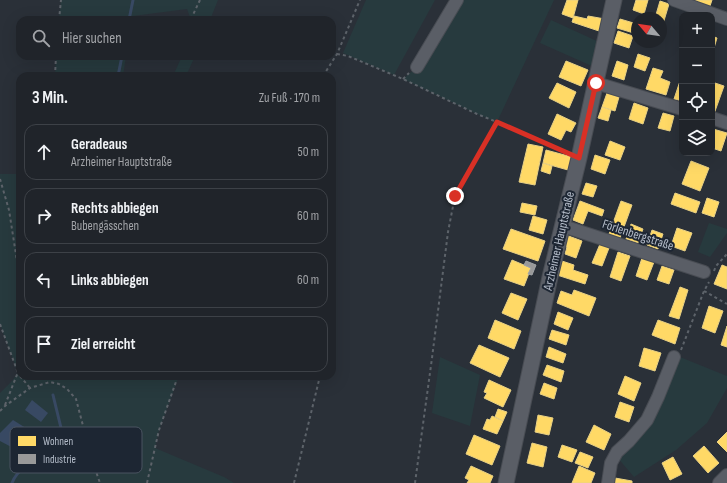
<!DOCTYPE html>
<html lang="de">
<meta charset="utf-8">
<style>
body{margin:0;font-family:"Sofia Sans Condensed",sans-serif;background:#2d3036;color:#f1f3f6}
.controls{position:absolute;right:12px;top:12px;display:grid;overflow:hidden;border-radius:8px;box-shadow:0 4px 16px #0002}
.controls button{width:36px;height:36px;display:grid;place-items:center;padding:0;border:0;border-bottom:1px solid #3d4147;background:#20242a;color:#f1f3f6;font:20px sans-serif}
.compass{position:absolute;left:631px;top:12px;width:36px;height:36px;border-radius:50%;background:#20242a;box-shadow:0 4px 16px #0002;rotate:299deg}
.stop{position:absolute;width:12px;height:12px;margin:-9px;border:3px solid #d93025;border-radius:50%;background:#fff}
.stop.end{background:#d93025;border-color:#fff;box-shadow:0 1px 4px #0008}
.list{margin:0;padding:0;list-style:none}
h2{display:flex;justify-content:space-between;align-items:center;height:52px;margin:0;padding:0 16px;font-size:17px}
h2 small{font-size:13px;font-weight:400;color:#a2a4a8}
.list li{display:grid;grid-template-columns:26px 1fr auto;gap:12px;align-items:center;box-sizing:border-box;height:56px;margin:0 8px 8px;padding:0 8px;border:1px solid #3d4147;border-radius:12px}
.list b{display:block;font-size:15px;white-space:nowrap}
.list p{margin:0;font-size:13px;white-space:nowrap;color:#a2a4a8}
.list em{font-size:13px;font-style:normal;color:#a2a4a8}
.icon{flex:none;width:22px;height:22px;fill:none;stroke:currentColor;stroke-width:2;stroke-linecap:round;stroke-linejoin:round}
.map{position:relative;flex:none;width:727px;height:483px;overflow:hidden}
.search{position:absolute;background:#20242a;box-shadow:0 4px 16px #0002;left:16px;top:16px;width:320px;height:44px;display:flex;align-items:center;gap:10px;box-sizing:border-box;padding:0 14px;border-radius:12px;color:#a2a4a8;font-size:15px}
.panel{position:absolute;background:#20242a;box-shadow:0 4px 16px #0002;left:16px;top:72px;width:320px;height:308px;border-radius:12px}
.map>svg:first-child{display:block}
.green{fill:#273a3e}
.water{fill:#384963}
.homes{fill:#ffd966;stroke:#e8d084}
.industry{fill:#999;stroke:#a1a4a7}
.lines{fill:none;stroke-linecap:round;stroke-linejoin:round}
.stream{stroke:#384963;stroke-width:3}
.minor-casing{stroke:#484c53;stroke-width:14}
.tertiary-casing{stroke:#484c53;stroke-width:17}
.path{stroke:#5d636a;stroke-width:2;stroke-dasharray:3 3;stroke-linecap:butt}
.minor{stroke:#5a5e66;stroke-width:12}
.tertiary{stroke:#5a5e66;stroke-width:15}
.route{stroke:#d93025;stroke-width:5}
.labels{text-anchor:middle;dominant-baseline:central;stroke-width:4;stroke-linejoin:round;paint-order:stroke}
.street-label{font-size:13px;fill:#b4bcc9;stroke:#1d2633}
.key{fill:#1d2633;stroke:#4a5360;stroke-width:1}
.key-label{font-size:11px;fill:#b4bcc9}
</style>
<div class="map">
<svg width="727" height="483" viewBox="0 0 727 483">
<rect width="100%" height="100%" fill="#2a3038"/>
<g class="green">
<polygon points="61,0 218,0 210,20 191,20 187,9 133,16 132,20 59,20"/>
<polygon points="366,0 435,0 394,75 343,53"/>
<polygon points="457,0 554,0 497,122 477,114 403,79 417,67"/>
<polygon points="551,20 599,42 594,67 540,43"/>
<polygon points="56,56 126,56 123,76 55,76"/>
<polygon points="182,56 195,56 186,76 173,76"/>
<polygon points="0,174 20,174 20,376 179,376 159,430 155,448 224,477 234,483 0,483 0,393 12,381 18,373 0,324"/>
<polygon points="709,223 727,229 727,233 710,257 698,252"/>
<polygon points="440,357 480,375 470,426 432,413"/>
<polygon points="680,357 727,376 727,388 707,423 676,450 634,477 617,457 651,419"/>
</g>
<g class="water">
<polygon points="32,400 48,413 41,422 25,410"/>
<polygon points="13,420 45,440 34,459 0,441 0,433"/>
</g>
<g class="homes">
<polygon points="567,0 578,0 573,18 562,14"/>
<polygon points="636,0 648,0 644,14 633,10"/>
<polygon points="696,0 712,0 709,9 694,4"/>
<polygon points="660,1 669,4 663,24 661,23 661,18 655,18"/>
<polygon points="574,16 587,19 588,16 605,19 602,32 572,22"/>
<polygon points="620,19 637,24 637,34 617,28"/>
<polygon points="618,31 633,36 629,48 614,43"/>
<polygon points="712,36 717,38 714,48 712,48"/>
<polygon points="638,54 650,58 645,71 634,67"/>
<polygon points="566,61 588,70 581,86 559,77"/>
<polygon points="617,61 628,65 624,80 612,76"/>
<polygon points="653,68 663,71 660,78 670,82 666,95 646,89"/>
<polygon points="682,75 682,101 674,99"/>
<polygon points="712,82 724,86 714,114 712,113"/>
<polygon points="557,83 576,92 569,108 549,98"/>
<polygon points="607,93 619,97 615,111 602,107"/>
<polygon points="634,103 648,108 643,124 629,119"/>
<polygon points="602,107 611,110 608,121 598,118"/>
<polygon points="663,113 674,116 670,131 658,128"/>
<polygon points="557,114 576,123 571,132 566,130 561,140 548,134"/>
<polygon points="713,129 727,133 721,151 712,148 712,133"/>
<polygon points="610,141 625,147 620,160 605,155"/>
<polygon points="528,144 543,147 535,185 519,182"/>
<polygon points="546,150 572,157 568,170 543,163"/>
<polygon points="595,155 610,160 605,174 591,169"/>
<polygon points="691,161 709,168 700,191 682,184"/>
<polygon points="543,163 552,166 550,174 541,171"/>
<polygon points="586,183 597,186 593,197 582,194"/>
<polygon points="675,193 700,202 696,213 671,204"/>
<polygon points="707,198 719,202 714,217 702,213"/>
<polygon points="580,201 604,210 602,216 588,211 583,224 573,220"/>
<polygon points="621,201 632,205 620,238 609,234"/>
<polygon points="522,203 537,206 535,215 520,212"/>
<polygon points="533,216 547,220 543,234 529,230"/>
<polygon points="631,224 643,229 638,243 626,239"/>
<polygon points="677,228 692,233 685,251 671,246"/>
<polygon points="511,229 545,241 538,261 503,249"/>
<polygon points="652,230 663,234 658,249 647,245"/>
<polygon points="566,235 582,241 576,258 565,254 567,247 563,246"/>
<polygon points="600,244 609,248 602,266 592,263"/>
<polygon points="618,252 630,256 621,281 610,277"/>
<polygon points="642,258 654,262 647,280 636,276"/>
<polygon points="512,260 531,268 524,286 504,279"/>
<polygon points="562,261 574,265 573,270 588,275 585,284 557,275"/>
<polygon points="722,265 727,267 727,289 714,284"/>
<polygon points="662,266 674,270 669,284 657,280"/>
<polygon points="680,287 688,290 679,319 669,316"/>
<polygon points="574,290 596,298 589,316 557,303 561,291 572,295"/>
<polygon points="511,293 527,299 518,320 502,313"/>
<polygon points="709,306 723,311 715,333 702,328"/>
<polygon points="558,312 573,318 568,330 554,324"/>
<polygon points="495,320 521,331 514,349 488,338"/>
<polygon points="658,320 680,328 675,344 652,335"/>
<polygon points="727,326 727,347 721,345"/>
<polygon points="552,330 569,335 566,345 549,339"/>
<polygon points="479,345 509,358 500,377 470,363"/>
<polygon points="549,347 566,354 563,363 546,357"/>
<polygon points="644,348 661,353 655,371 639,366"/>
<polygon points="547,365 564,371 561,382 543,375"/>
<polygon points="625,376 641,383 634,401 618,394"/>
<polygon points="489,380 511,390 503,407 484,398 487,393 484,392"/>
<polygon points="544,383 557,388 554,399 540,394"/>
<polygon points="620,402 634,407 629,422 615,417"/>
<polygon points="498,409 507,412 503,421 495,417"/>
<polygon points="538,415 553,418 549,435 535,432"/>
<polygon points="492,416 503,421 497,434 483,429 487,419 490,420"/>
<polygon points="594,425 611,434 604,450 586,442"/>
<polygon points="727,432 727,452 717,442"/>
<polygon points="474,435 500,446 492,465 466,454"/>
<polygon points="532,443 547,447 543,467 527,463"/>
<polygon points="562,445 577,450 572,462 558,457"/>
<polygon points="704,446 719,463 708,473 693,456"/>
<polygon points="580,452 593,457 588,468 575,463"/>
<polygon points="673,457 682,474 670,480 662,463"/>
<polygon points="471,466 493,476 490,483 467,483 469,480 465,478"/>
<polygon points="579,466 595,473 591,483 572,483"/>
<polygon points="615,478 632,481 632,483 614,483"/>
</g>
<polygon class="industry" points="526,261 536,265 532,275 528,274 531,268 524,265"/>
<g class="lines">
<g class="stream">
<polyline points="129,20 133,0"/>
<polyline points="118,76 122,56"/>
<path d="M 12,483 C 18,468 29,465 43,462 L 62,432 L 53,395"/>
</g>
<defs>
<g id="minor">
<polyline points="674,0 727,19"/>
<polyline points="417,67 457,0"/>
<polyline points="596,83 682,109"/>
<polyline points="712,118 727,123"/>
<polyline points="563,226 704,272"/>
<polyline points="608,483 611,463 617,452 629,441 647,420 658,397 674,357"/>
<polyline points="719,483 727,475"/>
</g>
<polyline id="tertiary" points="506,483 550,277 579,158 614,0"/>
</defs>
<use href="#minor" class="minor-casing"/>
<use href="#tertiary" class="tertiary-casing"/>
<g class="path">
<polyline points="191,19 200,0"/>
<polyline points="59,20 61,0"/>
<polyline points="337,54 348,56 403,79 477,114 497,122 569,154"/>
<polyline points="55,76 56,56"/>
<polyline points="323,76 337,54 360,0"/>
<polyline points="403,79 409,73"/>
<polyline points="0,179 9,210 17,261 20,268"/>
<polyline points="714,271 716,266 727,254"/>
<polyline points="704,291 727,304"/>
<polyline points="0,324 18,373 20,375"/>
<polyline points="681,350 704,291 709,282"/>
<polyline points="20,376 30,388"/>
<polyline points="5,405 20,367"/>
<polyline points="0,411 5,406 30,388 50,382 59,384 67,389 76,399 92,460 100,483"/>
<polyline points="52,442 56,445 92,460"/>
<polyline points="147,483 159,430 178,376"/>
<polyline points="294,483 320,376"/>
<polyline points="415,483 432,358 448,232 455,196 497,122"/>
</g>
<use href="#minor" class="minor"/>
<use href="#tertiary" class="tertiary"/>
</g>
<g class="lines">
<polyline class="route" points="455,196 497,122 579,158 596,83"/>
</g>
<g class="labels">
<g class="street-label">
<text transform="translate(638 235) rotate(18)">Förlenbergstraße</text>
<text transform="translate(559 241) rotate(-77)">Arzheimer Hauptstraße</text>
</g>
</g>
<rect x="10" y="427" width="132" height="46" rx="6" class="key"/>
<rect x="18" y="436" width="18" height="10" fill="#ffd966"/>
<rect x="18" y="454" width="18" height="10" fill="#999"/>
<g class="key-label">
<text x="43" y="445">Wohnen</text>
<text x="43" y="463">Industrie</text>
</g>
</svg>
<div class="controls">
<button>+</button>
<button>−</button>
<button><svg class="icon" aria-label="locate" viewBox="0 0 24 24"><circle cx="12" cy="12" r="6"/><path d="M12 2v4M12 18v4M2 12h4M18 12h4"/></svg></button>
<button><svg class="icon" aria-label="layers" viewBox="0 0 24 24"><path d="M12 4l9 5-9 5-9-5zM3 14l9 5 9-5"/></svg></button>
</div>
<svg class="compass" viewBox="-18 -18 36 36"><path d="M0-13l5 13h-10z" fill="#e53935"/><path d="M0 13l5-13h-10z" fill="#a2a4a8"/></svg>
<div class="stop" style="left:596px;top:83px"></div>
<div class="stop end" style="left:455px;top:196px"></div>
<div class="search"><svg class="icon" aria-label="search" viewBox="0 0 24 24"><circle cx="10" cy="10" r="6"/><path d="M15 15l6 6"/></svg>Hier suchen</div>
<section class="panel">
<h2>3 Min.<small>Zu Fuß · 170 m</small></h2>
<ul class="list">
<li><svg class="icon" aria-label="ahead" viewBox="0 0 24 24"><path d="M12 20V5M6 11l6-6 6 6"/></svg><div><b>Geradeaus</b><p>Arzheimer Hauptstraße</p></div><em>50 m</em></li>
<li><svg class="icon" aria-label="right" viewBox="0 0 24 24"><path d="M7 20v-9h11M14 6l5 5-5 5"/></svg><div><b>Rechts abbiegen</b><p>Bubengässchen</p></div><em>60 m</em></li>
<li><svg class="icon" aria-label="left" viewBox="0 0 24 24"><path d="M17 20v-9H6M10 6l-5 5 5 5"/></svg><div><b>Links abbiegen</b></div><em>60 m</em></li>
<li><svg class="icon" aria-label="arrive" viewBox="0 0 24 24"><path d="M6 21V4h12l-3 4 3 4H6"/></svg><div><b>Ziel erreicht</b></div></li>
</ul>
</section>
</div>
